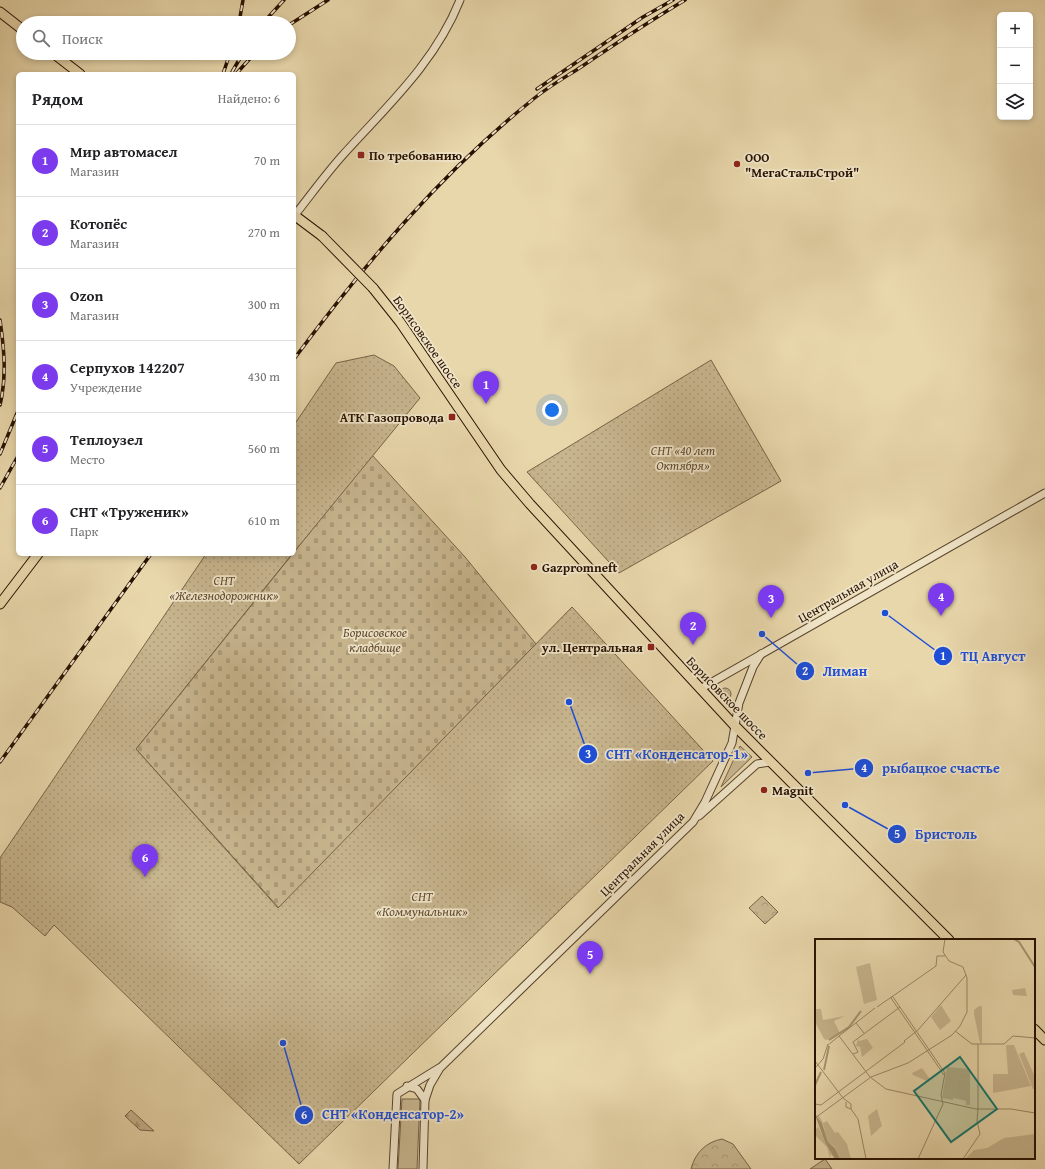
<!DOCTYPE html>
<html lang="ru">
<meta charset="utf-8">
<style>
body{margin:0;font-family:"Gentium Book Plus",serif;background:#f6f6f6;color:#202124}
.controls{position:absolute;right:12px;top:12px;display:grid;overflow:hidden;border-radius:6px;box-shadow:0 2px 6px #0003}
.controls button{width:36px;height:36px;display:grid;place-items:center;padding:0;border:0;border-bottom:1px solid #e0e0e0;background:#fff;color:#202124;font:20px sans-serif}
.you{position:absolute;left:552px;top:410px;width:14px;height:14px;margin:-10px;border:3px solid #fff;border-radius:50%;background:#1a73e8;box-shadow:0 0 0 6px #1a73e833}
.badge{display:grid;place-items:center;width:26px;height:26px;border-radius:50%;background:#7c3aed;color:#fff;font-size:13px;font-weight:700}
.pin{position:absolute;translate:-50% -33px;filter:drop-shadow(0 1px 2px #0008)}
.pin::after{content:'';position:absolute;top:21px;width:14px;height:12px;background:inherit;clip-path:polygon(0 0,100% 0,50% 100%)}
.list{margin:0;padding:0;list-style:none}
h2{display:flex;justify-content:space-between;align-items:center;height:52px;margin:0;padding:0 16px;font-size:17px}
h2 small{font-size:13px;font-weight:400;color:#757577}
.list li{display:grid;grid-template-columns:26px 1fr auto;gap:12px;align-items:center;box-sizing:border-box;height:72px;padding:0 16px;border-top:1px solid #e0e0e0}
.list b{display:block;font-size:15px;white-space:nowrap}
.list p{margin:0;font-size:13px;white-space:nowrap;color:#757577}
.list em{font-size:13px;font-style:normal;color:#757577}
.icon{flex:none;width:22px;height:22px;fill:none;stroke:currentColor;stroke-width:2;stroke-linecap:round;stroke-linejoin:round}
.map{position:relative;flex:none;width:1045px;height:1169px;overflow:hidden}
.search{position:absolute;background:#fff;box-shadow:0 2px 6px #0003;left:16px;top:16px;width:280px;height:44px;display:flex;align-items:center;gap:10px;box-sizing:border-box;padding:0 14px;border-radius:22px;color:#757577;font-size:15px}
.panel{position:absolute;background:#fff;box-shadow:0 2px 6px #0003;left:16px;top:72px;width:280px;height:484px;border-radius:6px}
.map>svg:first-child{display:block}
.grass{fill:#c7b58e;stroke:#776347}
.forest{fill:url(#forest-firs);stroke:#776347}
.cemetery{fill:url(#cemetery-stones);stroke:#776347}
.park{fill:url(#park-crowns);stroke:#776347}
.garden{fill:url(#garden-dots);stroke:#776347}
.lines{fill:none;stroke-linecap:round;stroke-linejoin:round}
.minor-casing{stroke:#57422b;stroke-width:9}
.major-casing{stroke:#271100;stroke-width:11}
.minor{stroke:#f0e5c8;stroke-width:7}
.major{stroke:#e8d7ab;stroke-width:9}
.rail-casing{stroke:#271100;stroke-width:3.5}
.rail{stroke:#f0e5c8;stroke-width:2;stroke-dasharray:6;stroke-linecap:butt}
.major-bridge-casing{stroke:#271100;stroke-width:11;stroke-linecap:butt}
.major-bridge{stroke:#e8d7ab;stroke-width:9}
.poi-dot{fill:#8f2418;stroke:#f0e5c8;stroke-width:1.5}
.labels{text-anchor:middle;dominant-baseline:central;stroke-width:3.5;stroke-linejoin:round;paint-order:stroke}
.poi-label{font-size:13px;font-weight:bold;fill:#271100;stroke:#f0e5c8;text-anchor:start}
.street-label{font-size:13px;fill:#271100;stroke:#f0e5c8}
.park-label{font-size:13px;font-style:italic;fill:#5f4a32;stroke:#f0e5c8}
.inset-river{fill:none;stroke:#a69471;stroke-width:2}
.inset-road{fill:none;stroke:#9b8867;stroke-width:1}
.view{fill:#0f766e;fill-opacity:0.15;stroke:#0f766e;stroke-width:2}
.inset-edge{fill:none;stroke:#271100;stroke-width:2}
.leader{fill:none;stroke:#1d4ed8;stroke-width:1.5}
.callout-dot{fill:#1d4ed8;stroke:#f0e5c8;stroke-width:1.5}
.mark-label{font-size:12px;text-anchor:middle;font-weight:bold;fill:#fff}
.callout-label{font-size:14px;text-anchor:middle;font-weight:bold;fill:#1d4ed8;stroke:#f0e5c8;stroke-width:3.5;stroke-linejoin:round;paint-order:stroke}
</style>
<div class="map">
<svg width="1045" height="1169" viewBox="0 0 1045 1169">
<defs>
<pattern id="forest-firs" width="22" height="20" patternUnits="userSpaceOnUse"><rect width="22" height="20" fill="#c7b58e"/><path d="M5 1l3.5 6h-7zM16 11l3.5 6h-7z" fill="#ab9b79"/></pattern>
<pattern id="cemetery-stones" width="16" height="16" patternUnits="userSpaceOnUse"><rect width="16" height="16" fill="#c7b58e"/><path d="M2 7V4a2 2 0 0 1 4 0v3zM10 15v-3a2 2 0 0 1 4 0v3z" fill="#ab9b79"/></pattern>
<pattern id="park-crowns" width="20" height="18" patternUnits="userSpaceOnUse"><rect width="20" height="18" fill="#c7b58e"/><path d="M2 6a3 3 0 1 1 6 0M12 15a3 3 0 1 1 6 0" fill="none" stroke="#ab9b79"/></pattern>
<pattern id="garden-dots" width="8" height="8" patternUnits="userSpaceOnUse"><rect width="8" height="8" fill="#c7b58e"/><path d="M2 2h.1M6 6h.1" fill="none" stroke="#ab9b79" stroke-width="1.8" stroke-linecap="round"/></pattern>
</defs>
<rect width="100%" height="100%" fill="#e8d7ab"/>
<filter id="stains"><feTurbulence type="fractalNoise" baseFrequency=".005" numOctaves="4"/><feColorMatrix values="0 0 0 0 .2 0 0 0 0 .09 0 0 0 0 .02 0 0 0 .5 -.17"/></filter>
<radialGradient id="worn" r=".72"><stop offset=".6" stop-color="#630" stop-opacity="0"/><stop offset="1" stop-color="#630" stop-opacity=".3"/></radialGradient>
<g class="grass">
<circle cx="725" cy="694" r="6"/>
<polygon points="740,746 752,757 721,787"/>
<polygon points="402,1099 420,1099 417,1169 398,1169"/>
<polygon points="825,1159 832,1169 810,1169"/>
</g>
<polygon class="forest" points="131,1110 154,1131 140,1130 125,1116"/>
<polygon class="cemetery" points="372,455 465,557 536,644 279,908 136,749"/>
<g class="park">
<polygon points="762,896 778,912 765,924 749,908"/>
<path d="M 722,1139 L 733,1144 L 751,1169 L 691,1169 C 695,1153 706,1142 722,1139 Z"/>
</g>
<g class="garden">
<polygon points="374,355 394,366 420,398 294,552 294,425 336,363"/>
<polygon points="711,360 781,481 619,573 527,472"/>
<polygon points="206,554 292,554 136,749 278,908 572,607 713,761 299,1164 54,925 45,936 12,907 0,902 0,858"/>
</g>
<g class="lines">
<defs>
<g id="minor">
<path d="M 294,216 C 310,196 325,175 342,156 C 386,107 435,63 460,0"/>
<polyline points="700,689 1045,493"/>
<polyline points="699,816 757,764 770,762"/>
<polyline points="407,1086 417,1089 425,1100"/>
<polyline points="393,1169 397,1094 439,1068"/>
<polyline points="423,1169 425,1100 430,1085 440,1068 693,822 705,802 732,743 739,703 753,667 761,654"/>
</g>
<g id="major">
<polyline points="0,12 23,30"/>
<polyline points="53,53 80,74"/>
<polyline points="294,215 322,236"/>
<polyline points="373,288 400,322 501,470 530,504 734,725 949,940"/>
<polyline points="0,604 38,554"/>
<polyline points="1034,1029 1045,1040"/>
</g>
</defs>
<use href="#minor" class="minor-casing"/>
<use href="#major" class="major-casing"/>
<use href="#minor" class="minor"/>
<use href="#major" class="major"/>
<defs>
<g id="rail">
<polyline points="239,23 243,0"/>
<polyline points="263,23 284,0"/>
<polyline points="289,25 328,0"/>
<polyline points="232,72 243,53"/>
<polyline points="223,74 230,53"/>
<polyline points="236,74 255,53"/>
<polyline points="537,89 643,17 673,0"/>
<path d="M 0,320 C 4,348 7,376 0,405"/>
<path d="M 294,359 C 364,265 439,175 531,101 C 546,88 564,78 581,67 C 615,44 650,21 685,0"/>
<polyline points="0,454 18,411"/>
<polyline points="0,488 18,456"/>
<polyline points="0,762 151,554"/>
</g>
</defs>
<use href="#rail" class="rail-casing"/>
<use href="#rail" class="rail"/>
<defs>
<polyline id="major-bridge" points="322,236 373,288"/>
</defs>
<use href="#major-bridge" class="major-bridge-casing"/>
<use href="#major-bridge" class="major-bridge"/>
</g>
<g class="poi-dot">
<rect x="357" y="151" width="8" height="8" rx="2"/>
<circle cx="737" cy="164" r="4"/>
<rect x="448" y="413" width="8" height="8" rx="2"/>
<circle cx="534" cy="567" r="4"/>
<rect x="647" y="643" width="8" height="8" rx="2"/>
<circle cx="764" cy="790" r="4"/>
</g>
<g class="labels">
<g class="poi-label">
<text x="369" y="155">По требованию</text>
<text x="745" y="157">ООО<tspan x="745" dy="15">"МегаСтальСтрой"</tspan></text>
<text x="444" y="417" text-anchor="end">АТК Газопровода</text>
<text x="542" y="567">Gazpromneft</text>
<text x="643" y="647" text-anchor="end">ул. Центральная</text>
<text x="772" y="790">Magnit</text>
</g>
<g class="street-label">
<text transform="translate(428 342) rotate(55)">Борисовское шоссе</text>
<text transform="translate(848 591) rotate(-30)">Центральная улица</text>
<text transform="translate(727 698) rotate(46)">Борисовское шоссе</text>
<text transform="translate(642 854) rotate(-45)">Центральная улица</text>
</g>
<g class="park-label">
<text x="683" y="450">СНТ «40 лет<tspan x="683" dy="15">Октября»</tspan></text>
<text x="224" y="580">СНТ<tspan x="224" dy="15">«Железнодорожник»</tspan></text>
<text x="375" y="632">Борисовское<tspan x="375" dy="15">кладбище</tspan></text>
<text x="422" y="896">СНТ<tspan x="422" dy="15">«Коммунальник»</tspan></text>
</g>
</g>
<g transform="translate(815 939)">
<rect width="220" height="220" fill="#e8d7ab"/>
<path d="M 0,180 L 10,203 L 19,214 L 20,220 L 16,215 L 15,219 L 12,208 L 0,196 L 0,191 L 3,188 ZM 220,195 L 220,220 L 150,220 L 159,211 L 172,209 L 189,199 Z" fill="#c7b58e"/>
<path d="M 43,100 L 44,102 L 52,100 L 58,109 L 47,118 L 45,108 L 41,107 ZM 141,139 L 152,141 L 152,162 L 138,159 Z" fill="#c7b58e"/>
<path d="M 210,49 L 212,57 L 198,56 L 197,51 ZM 126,66 L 136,82 L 125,91 L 116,78 ZM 107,129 L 115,140 L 114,143 L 98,136 L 97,134 ZM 62,170 L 67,187 L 56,197 L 53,177 ZM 0,176 L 4,177 L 8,184 L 12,182 L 20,194 L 23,193 L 32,205 L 36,220 L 25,220 L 20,208 L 13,203 L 8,185 Z" fill="#c7b58e"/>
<path d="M 55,24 L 62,61 L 49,65 L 41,28 ZM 164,67 L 167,67 L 167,104 L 165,104 L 159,75 L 159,71 ZM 0,70 L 6,70 L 8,81 L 30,77 L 19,82 L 25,94 L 12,101 L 9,100 L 1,85 ZM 191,106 L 199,106 L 216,147 L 178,154 L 178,135 L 193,135 ZM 209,113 L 220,138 L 220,150 L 218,150 L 204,115 ZM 132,128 L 155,130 L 155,166 L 151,166 L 152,141 L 141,139 L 138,161 L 127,159 Z" fill="#c7b58e"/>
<path d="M 0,176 L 7,184 L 13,203 L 20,209 L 25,220 L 20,220 L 10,203 Z" fill="#a69471"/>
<path class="inset-river" d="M 199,0 L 204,3 L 220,28M 14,101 L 34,88 L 46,72M 9,131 L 14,107M 0,146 L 6,133"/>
<path class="inset-road" d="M 78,57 L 121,27 L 122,17 L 130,17M 78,58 L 130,134 L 126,156 L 128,165M 76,59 L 129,136M 62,68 L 78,57 L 76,59M 41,84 L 49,94M 140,92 L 157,105 L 189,105 L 198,97 L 220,99M 24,97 L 60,69M 163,105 L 163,170M 13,106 L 24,97 L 55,138 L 71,150 L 161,170 L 196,170 L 220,174M 38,115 L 43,113 L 38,103 L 85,68M 0,122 L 28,159M 0,129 L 8,120 L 13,105M 28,159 L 36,165 L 36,170M 31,163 L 31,168 L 36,170 L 43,180 L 51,220M 0,165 L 6,166 L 90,103 L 89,102 L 103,91 L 151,36M 0,179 L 56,138 L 93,124 L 137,96 L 145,87 L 152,73 L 152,39 L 148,28 L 134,22 L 128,13 L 130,0M 103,220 L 128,165M 148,220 L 165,195 L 162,182 L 163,170"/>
<path class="view" d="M 145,118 L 182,170 L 136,203 L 99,152 Z"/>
<rect width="220" height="220" class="inset-edge"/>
</g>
<path class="leader" d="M885 613L943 656M762 634L805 671M569 702L588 754M808 773L864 768M845 805L897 834M283 1043L304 1115"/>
<g class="callout-dot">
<circle cx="885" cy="613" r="4"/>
<circle cx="762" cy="634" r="4"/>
<circle cx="569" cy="702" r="4"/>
<circle cx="808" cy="773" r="4"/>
<circle cx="845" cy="805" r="4"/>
<circle cx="283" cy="1043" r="4"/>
<circle cx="943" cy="656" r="10"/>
<circle cx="805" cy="671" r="10"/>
<circle cx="588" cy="754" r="10"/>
<circle cx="864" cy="768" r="10"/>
<circle cx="897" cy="834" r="10"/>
<circle cx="304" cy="1115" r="10"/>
</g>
<g class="mark-label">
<text x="943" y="660">1</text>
<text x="805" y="675">2</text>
<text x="588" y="758">3</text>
<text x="864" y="772">4</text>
<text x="897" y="838">5</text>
<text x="304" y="1119">6</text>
</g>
<g class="callout-label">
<text x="993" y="661">ТЦ Август</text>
<text x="845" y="676">Лиман</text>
<text x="677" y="759">СНТ «Конденсатор-1»</text>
<text x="941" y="773">рыбацкое счастье</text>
<text x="946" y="839">Бристоль</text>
<text x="393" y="1119">СНТ «Конденсатор-2»</text>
</g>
<rect width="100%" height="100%" filter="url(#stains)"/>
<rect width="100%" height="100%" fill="url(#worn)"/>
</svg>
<div class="controls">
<button>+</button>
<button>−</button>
<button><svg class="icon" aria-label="layers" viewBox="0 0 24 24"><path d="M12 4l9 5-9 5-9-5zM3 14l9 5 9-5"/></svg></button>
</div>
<div class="you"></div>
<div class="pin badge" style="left:486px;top:404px">1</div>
<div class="pin badge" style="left:693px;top:645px">2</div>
<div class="pin badge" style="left:771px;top:618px">3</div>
<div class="pin badge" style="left:941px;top:616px">4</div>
<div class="pin badge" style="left:590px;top:974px">5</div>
<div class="pin badge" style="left:145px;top:877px">6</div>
<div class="search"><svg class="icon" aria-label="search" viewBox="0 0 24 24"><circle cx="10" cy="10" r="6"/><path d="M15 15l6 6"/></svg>Поиск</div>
<section class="panel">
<h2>Рядом<small>Найдено: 6</small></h2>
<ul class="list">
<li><span class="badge">1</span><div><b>Мир автомасел</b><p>Магазин</p></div><em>70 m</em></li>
<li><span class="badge">2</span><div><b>Котопёс</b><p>Магазин</p></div><em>270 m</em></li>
<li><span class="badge">3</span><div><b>Ozon</b><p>Магазин</p></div><em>300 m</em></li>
<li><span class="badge">4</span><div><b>Серпухов 142207</b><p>Учреждение</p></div><em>430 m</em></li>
<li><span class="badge">5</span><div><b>Теплоузел</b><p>Место</p></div><em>560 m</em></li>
<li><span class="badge">6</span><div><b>СНТ «Труженик»</b><p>Парк</p></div><em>610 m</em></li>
</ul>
</section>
</div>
